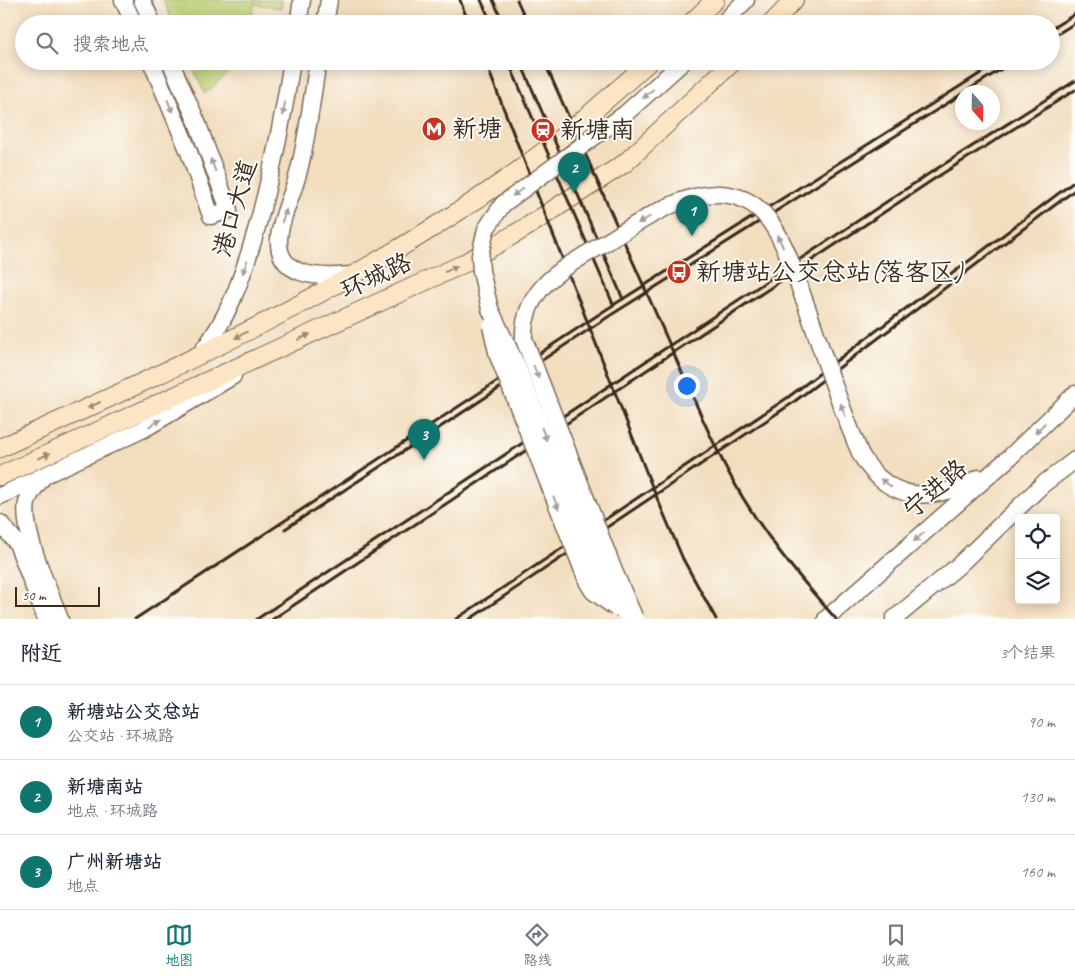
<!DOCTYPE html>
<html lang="zh">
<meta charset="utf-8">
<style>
body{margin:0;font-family:Caveat,"LXGW WenKai TC",sans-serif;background:#f2f2f3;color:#1f2937}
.controls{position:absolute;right:15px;bottom:15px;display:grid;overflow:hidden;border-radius:5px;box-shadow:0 2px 12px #0003}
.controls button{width:45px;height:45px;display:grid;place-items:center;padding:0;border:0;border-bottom:1px solid #e0e1e3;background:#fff;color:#1f2937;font:25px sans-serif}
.compass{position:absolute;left:955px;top:85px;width:45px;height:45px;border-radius:50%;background:#fff;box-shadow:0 2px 12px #0003;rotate:160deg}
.scale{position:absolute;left:15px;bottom:12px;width:85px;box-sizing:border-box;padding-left:5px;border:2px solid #3b2a1e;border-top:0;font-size:14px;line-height:18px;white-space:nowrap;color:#3b2a1e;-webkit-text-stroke:4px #fdfcf7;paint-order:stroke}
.you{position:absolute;left:686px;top:385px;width:18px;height:18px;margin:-12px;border:4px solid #fff;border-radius:50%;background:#1a73e8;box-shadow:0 0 0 8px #1a73e833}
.badge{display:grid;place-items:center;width:32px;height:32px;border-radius:50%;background:#0f766e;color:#fff;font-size:16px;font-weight:700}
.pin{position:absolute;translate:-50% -41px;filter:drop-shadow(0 1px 2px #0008)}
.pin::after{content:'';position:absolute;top:26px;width:18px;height:15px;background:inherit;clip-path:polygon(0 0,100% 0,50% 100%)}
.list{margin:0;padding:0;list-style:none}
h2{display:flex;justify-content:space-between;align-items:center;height:65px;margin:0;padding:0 20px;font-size:21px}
h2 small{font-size:16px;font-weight:400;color:#747a83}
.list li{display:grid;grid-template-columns:32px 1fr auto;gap:15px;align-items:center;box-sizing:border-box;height:75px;padding:0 20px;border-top:1px solid #e0e1e3}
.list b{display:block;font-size:19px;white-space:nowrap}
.list p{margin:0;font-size:16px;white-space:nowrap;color:#747a83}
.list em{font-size:16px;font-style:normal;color:#747a83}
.icon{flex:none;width:28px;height:28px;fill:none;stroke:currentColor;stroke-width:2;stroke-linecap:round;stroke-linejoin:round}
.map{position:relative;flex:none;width:1075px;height:619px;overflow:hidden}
.search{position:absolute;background:#fff;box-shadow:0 2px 12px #0003;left:15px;right:15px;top:15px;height:55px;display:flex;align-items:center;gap:12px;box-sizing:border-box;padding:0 18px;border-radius:28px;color:#747a83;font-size:19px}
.sheet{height:290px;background:#fff}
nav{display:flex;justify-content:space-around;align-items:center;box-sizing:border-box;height:70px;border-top:1px solid #e0e1e3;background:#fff;font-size:14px;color:#747a83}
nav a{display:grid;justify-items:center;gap:2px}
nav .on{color:#0f766e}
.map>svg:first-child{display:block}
.green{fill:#b8cc70;stroke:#7a7b47}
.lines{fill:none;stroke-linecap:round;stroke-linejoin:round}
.tertiary-casing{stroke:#7b6956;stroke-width:19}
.secondary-casing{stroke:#7b6956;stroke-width:20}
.tertiary{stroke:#fff;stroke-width:16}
.secondary{stroke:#fce5c4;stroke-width:18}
.rail{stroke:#3b2a1e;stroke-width:3}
.tertiary-bridge-casing{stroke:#7b6956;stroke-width:19;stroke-linecap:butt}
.tertiary-bridge{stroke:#fff;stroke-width:16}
.oneway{fill:#a79f9a}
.oneway2{fill:#9c8871}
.labels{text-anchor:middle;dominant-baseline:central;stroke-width:4;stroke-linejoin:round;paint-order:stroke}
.poi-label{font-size:25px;fill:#3b2a1e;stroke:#fdfcf7;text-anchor:start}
.street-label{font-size:25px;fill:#3b2a1e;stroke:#fdfcf7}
</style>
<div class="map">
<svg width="1075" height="619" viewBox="0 0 1075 619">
<rect width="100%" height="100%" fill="#fdfcf7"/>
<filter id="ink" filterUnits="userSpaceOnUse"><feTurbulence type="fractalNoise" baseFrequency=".02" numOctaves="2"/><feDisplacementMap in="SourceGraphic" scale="10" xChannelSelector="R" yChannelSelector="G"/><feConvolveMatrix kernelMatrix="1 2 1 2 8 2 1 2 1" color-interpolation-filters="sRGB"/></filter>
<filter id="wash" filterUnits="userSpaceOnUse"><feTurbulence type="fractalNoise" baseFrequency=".0096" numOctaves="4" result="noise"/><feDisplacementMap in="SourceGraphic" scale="20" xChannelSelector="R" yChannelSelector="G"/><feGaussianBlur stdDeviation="1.12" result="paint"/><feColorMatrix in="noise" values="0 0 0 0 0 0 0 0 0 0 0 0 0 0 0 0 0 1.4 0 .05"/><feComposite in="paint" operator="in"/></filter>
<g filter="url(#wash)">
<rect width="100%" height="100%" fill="#f2ddbd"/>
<g class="green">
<polygon points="163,0 282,0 281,8 254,4 251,24 174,24"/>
<polygon points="190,61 241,61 205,94"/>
</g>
</g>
<g filter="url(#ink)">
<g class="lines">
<defs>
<g id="tertiary">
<polyline points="123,0 134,24"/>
<polyline points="142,0 153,24"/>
<polyline points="298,24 302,0"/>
<polyline points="325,24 329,0"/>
<polyline points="722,24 746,0"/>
<polyline points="151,61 189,152 211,216 229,210 197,122 170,61"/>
<path d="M 318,61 C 312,97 308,134 299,170 C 294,191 284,210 280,231 C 271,279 321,278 352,275"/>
<path d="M 200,354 C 227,321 241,281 253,241 C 271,180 282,124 292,61"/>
<path d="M 861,455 C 890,504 933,502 979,478"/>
<path d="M 43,477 C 37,485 29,493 27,503 C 21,530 50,592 60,619"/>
<polyline points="0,496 144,429 233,376"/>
<polyline points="0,523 17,543 46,619"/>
<polyline points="826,619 1010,457 1075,394"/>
<polyline points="894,619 958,566 1042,485 1075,460"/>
</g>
<g id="secondary">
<polyline points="690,24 715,0"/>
<polyline points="771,24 794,0"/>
<path d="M 0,448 C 175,368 350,289 508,178 C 558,143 604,102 650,61"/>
<polyline points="0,476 463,264 525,228 625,163 734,61"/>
</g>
</defs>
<use href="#tertiary" class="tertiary-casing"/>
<use href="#secondary" class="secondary-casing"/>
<use href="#tertiary" class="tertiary"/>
<use href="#secondary" class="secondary"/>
<g class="rail">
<polyline points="460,0 469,24"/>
<polyline points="481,0 492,24"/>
<polyline points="493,0 504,24"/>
<polyline points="517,0 528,24"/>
<polyline points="1051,29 1075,14"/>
<polyline points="1051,38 1075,23"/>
<polyline points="485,61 651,484 683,559 716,619"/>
<polyline points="508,61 613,304"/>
<polyline points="520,61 623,299"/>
<path d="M 544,61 L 704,422 C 713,441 721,459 731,477 C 759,529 797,575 836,619"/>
<polyline points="965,92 1014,61"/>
<polyline points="285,529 611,315 962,94"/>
<polyline points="135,619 607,309 1000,61"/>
<polyline points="257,619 930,173 1075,81"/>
<polyline points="273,619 934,179 1075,90"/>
<polyline points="456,619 787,398 1075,181"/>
<polyline points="470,619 791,404 1075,190"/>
</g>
<defs>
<g id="tertiary-bridge">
<polyline points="491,326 498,356 588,583 593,591 616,608"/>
<polyline points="624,612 601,577 517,366 490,309 481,271 480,255 486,229 503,204 625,114 684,61"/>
<path d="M 635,619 L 614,571 L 524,339 C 522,289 563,268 600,246 C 636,225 677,193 720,194 C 737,195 752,201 764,214 C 785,238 794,273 805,302 C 823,353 839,405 861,455"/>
</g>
</defs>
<use href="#tertiary-bridge" class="tertiary-bridge-casing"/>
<use href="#tertiary-bridge" class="tertiary-bridge"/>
</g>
<defs><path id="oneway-solid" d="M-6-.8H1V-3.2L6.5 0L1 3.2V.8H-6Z" transform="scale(1.25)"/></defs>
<g class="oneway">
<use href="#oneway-solid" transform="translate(648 94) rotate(139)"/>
<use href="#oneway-solid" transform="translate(170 106) rotate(68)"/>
<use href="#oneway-solid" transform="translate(284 109) rotate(99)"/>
<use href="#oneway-solid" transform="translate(213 165) rotate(-111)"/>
<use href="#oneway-solid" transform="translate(518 192) rotate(145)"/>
<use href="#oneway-solid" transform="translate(284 216) rotate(-70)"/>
<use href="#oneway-solid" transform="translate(644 220) rotate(150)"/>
<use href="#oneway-solid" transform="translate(780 241) rotate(-116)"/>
<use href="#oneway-solid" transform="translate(245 267) rotate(109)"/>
<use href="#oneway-solid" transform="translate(536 372) rotate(69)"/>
<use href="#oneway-solid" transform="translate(843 410) rotate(-110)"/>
<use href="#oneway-solid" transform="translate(155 423) rotate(-29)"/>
<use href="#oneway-solid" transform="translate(1040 428) rotate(136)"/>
<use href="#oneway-solid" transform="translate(544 434) rotate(68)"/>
<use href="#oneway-solid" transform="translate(886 483) rotate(-145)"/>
<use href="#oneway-solid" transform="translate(556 503) rotate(68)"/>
<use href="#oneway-solid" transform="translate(919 537) rotate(139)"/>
</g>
<g class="oneway2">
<use href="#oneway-solid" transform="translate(451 269) rotate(-25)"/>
<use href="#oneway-solid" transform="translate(241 335) rotate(153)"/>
<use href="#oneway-solid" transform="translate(304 337) rotate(-25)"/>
<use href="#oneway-solid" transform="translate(94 405) rotate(155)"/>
<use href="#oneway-solid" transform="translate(44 456) rotate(-25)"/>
</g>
</g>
<defs>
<symbol id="metro-disc" viewBox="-11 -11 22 22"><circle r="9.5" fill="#c8321e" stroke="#fdfcf7"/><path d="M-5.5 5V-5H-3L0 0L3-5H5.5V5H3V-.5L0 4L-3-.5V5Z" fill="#fff"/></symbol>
<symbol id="station-disc" viewBox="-11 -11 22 22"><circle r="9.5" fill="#c8321e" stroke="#fdfcf7"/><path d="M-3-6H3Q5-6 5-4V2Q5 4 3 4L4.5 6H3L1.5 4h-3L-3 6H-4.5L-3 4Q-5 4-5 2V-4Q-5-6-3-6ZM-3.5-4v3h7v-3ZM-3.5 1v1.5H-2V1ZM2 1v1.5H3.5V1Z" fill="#fff"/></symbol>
<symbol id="bus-disc" viewBox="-11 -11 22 22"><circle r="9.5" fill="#c8321e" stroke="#fdfcf7"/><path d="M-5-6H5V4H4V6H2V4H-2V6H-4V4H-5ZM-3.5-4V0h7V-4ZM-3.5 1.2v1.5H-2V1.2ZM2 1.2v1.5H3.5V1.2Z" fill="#fff"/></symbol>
</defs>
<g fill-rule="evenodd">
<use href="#metro-disc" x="420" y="115" width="28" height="28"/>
<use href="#station-disc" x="529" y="116" width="28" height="28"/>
<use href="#bus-disc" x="665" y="258" width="28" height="28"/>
</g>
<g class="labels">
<g class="poi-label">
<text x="452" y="129">新塘</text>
<text x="560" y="130">新塘南</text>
<text x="696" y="272">新塘站公交总站(落客区)</text>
</g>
<g class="street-label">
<text transform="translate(235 208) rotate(-74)">港口大道</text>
<text transform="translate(376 276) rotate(-25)">环城路</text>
<text transform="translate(935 489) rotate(-41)">宁进路</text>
</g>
</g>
</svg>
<div class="controls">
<button><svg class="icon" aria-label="locate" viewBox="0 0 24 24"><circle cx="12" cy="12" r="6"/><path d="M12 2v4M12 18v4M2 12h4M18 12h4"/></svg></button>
<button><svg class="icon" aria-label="layers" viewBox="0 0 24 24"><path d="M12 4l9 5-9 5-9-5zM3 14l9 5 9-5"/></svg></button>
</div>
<svg class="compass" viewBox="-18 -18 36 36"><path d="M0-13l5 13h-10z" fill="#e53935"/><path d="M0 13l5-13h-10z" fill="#747a83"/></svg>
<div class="scale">50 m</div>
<div class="you"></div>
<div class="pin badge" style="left:692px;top:236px">1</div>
<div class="pin badge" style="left:574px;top:193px">2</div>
<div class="pin badge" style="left:424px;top:460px">3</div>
<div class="search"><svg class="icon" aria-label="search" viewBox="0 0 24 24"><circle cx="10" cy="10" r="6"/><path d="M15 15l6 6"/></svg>搜索地点</div>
</div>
<section class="sheet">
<h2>附近<small>3个结果</small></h2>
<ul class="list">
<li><span class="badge">1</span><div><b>新塘站公交总站</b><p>公交站 · 环城路</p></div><em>90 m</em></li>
<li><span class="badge">2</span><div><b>新塘南站</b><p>地点 · 环城路</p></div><em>130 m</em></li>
<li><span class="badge">3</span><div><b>广州新塘站</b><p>地点</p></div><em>160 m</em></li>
</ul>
</section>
<nav>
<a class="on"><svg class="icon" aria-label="map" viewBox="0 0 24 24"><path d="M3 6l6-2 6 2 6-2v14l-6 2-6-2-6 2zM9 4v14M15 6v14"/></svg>地图</a>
<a><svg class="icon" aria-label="directions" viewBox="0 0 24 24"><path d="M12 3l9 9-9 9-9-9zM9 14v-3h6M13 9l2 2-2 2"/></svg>路线</a>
<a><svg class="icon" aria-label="saved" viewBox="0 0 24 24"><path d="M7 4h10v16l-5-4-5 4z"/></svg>收藏</a>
</nav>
